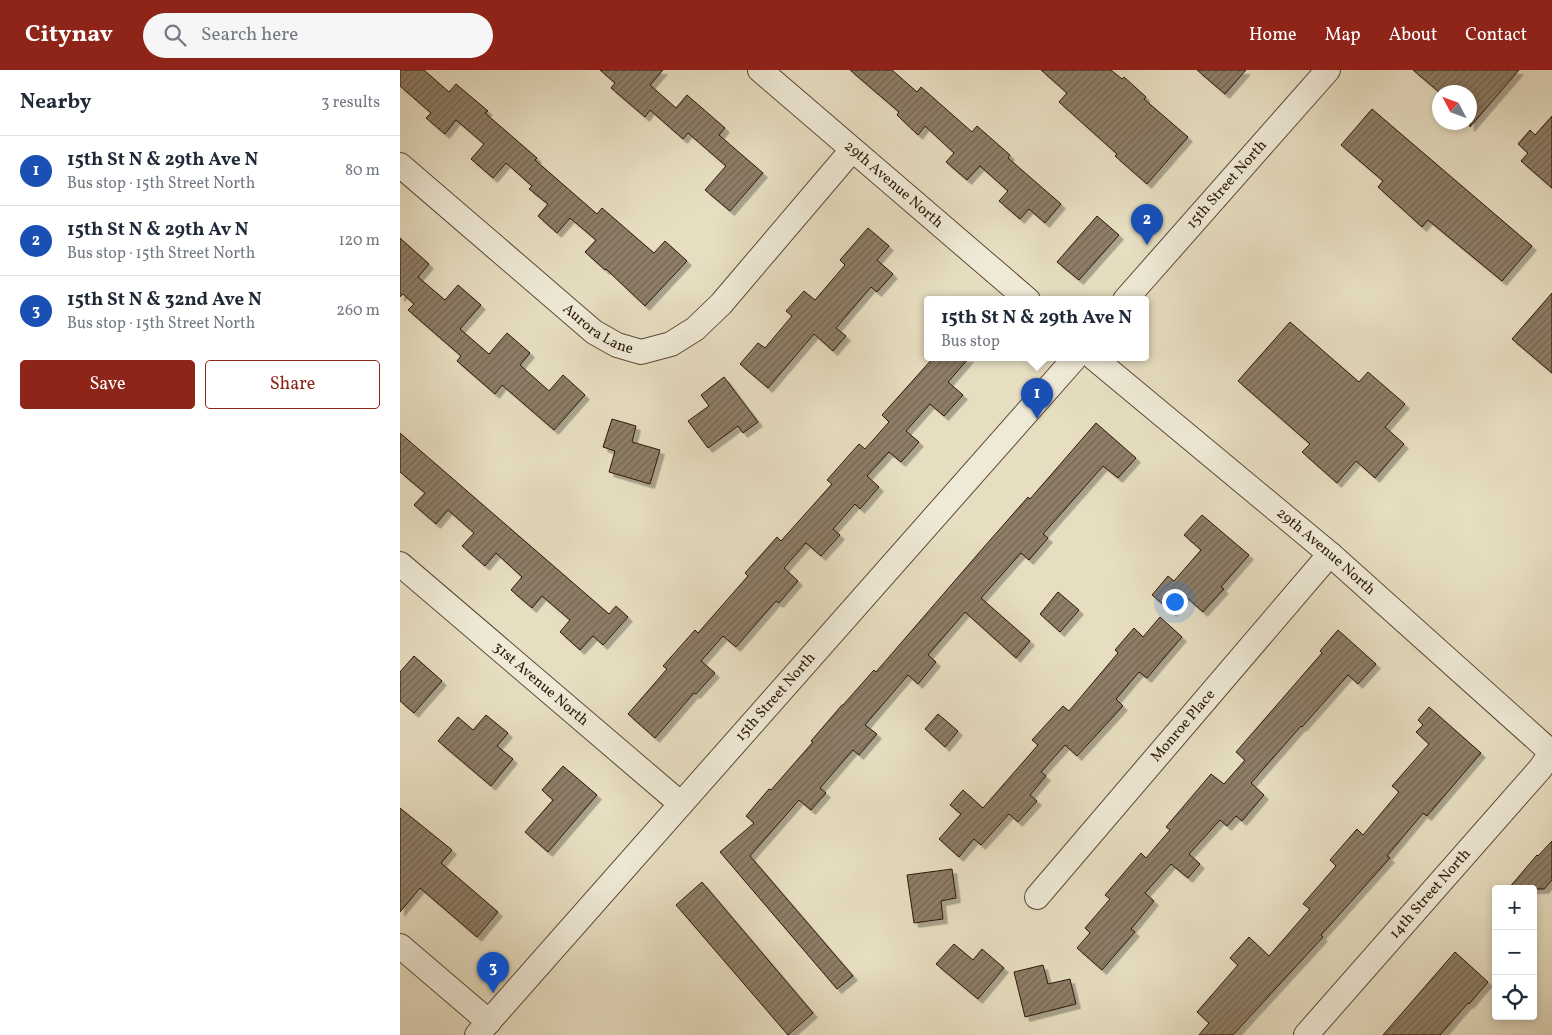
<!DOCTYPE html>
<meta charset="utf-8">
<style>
body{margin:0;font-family:Vollkorn,serif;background:#f6f6f7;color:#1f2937}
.controls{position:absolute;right:15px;bottom:15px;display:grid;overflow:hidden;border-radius:5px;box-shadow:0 2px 8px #0003}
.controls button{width:45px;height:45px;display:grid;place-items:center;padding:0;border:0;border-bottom:1px solid #e0e1e3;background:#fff;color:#1f2937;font:25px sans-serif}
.compass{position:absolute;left:1032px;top:15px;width:45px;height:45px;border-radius:50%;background:#fff;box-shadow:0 2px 8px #0003;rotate:311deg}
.you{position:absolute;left:774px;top:531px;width:18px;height:18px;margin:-12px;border:4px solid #fff;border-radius:50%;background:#1a73e8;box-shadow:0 0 0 8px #1a73e833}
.badge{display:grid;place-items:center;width:32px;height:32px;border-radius:50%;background:#8f2418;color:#fff;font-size:16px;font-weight:700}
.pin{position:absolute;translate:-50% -41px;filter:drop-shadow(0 1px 2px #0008)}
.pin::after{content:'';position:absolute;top:26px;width:18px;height:15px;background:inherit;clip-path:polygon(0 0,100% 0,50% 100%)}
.popup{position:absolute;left:524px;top:226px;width:225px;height:65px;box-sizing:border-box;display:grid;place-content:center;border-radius:5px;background:#fff;filter:drop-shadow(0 1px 4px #0005);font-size:16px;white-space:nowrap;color:#747a83}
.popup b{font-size:19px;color:#1f2937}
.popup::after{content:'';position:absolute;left:50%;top:100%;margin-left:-10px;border:10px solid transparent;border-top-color:#fff}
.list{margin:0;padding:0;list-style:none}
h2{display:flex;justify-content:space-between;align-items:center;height:65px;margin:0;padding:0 20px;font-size:21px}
h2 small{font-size:16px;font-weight:400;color:#747a83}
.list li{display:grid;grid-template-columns:32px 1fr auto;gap:15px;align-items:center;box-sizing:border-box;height:70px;padding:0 20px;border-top:1px solid #e0e1e3}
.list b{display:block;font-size:19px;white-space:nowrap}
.list p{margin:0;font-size:16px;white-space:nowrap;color:#747a83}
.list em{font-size:16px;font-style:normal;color:#747a83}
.actions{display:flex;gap:10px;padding:15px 20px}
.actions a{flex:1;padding:11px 0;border:1px solid #8f2418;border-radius:5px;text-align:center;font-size:18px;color:#8f2418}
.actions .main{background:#8f2418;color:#fff}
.icon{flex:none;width:28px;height:28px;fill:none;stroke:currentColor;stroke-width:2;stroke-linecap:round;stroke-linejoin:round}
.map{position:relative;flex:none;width:1152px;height:965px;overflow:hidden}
header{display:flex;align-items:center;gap:30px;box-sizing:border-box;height:70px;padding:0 25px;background:#8f2418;color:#fff}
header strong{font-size:24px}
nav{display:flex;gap:28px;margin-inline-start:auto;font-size:18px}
.search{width:350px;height:45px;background:#f6f6f7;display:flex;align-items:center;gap:12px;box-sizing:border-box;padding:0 18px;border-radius:28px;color:#747a83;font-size:19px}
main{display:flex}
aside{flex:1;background:#fff}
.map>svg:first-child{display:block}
.building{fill:url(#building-hatch);stroke:#2d1707;filter:url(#shadow)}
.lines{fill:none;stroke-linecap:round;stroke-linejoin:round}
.minor-casing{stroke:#5c4936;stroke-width:26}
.minor{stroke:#efead7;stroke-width:24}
.labels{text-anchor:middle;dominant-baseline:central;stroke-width:5;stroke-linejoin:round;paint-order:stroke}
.street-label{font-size:15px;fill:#2d1707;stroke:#efead7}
</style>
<header>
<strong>Citynav</strong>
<div class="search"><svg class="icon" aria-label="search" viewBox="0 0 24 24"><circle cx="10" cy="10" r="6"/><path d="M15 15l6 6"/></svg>Search here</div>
<nav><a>Home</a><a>Map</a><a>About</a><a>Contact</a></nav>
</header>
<main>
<aside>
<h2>Nearby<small>3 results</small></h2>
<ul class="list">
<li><span class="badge" style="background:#1a4fb4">1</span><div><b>15th St N &amp; 29th Ave N</b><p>Bus stop · 15th Street North</p></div><em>80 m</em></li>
<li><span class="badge" style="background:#1a4fb4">2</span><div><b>15th St N &amp; 29th Av N</b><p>Bus stop · 15th Street North</p></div><em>120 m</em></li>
<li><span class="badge" style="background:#1a4fb4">3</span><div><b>15th St N &amp; 32nd Ave N</b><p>Bus stop · 15th Street North</p></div><em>260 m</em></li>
</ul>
<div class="actions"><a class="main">Save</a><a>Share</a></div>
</aside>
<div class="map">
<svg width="1152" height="965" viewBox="0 0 1152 965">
<defs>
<pattern id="building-hatch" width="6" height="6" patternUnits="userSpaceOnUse" patternTransform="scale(1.25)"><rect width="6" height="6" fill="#8e7e68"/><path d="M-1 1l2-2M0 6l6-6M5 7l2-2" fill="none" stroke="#746654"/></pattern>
<filter id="shadow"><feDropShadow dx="4.5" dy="4.5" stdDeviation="0" flood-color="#0004"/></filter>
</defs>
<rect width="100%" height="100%" fill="#e7dec1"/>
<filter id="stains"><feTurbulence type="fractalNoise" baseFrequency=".004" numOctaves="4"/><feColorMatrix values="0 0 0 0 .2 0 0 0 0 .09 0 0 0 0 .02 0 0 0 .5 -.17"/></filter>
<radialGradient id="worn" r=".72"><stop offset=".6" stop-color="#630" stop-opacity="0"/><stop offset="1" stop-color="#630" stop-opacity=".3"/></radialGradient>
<g class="building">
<polygon points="0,0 24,0 49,22 56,14 88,41 85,43 137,88 135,90 197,144 202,138 254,183 265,171 287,191 245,236 206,199 205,200 185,182 196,170 170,148 157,163 138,146 148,134 129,119 132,116 106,93 93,108 71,89 84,74 56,50 45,64 26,48 31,43 0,16"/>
<polygon points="200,0 263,0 250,15 276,38 287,25 325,58 319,65 363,103 330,141 305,120 326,96 288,63 283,69 250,40 245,47 211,18 215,13"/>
<polygon points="450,0 492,0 517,22 521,17 572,62 577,56 610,85 608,88 661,134 645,153 629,139 620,149 599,131 608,121 580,96 567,110 546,92 554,83 525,56 518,65 497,45 499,42"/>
<polygon points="641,0 711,0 722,9 724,7 746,27 744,29 788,67 747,114 715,86 717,84 659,32 667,23"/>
<polygon points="797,0 846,0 825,24"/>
<polygon points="1013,0 1119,0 1070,57 1070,22 1039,22"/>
<polygon points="972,39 1132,176 1102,211 1028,150 1022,157 978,117 983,111 941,75"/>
<polygon points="1152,46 1152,118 1121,91 1128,83 1118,74 1130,60 1135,65"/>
<polygon points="697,146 719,165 679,210 657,192"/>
<polygon points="468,158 489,176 477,190 493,204 477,222 471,217 436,258 446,266 433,281 414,264 368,318 340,294 358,273 365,278 392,246 386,241 404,221 415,230 445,195 440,190"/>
<polygon points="0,168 29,194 18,207 45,230 58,215 81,235 60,259 89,284 107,263 130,283 120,295 149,321 163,305 185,325 154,360 102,315 95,324 57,291 61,286 8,240 14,234 3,224 0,227"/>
<polygon points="1152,223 1152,303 1112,269"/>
<polygon points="890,252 959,312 968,302 1005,334 985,357 1004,374 975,408 956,391 937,413 902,382 910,374 838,311"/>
<polygon points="533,288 569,288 548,312 563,325 544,346 530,334 506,361 519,372 501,392 489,382 467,406 479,417 460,439 455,434 433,459 440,465 421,486 406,473 384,498 398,511 379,533 376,531 336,577 323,566 301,591 315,603 296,624 294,623 255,668 228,644 267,599 263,596 295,560 298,563 348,506 345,503 377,467 381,471 432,414 427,410 459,374 465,379 489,352 482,345"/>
<polygon points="324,307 358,352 343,363 338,356 308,378 288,351 309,336 301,325"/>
<polygon points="212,349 236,356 232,372 260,380 250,414 209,402 215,381 203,377"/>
<polygon points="696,353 736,388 718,408 703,396 643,464 648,468 629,490 621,483 581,528 630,571 616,588 565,542 528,585 536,592 518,614 508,605 465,655 477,664 459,685 453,680 420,718 426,723 411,740 399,730 350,786 453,906 437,919 320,782 354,753 346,746 369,719 371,720 413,672 411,671 442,635 443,635 474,600 476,602 584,477 628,427 630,429"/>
<polygon points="0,363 209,544 216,536 228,547 203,575 193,566 180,580 160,562 170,550 142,526 132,538 111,520 122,507 96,483 85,496 62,476 74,463 48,440 36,454 14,435 25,423 0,402"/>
<polygon points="802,445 849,485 821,517 824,519 803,542 785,526 772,542 752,525 768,506 774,511 801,480 784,465"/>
<polygon points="658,522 679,540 660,562 640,544"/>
<polygon points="760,547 782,567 747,608 739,602 716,629 723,636 677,686 665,675 641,702 646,706 630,725 637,731 618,752 609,744 581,775 574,769 559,787 539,769 561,744 550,735 563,720 583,738 638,675 632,670 663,636 669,641 718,583 715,580 734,558 743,567"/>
<polygon points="938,560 976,594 958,614 948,605 902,657 901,656 851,713 864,725 842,751 836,746 827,756 820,750 789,784 800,794 788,808 771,794 745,823 754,831 731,859 735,862 702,900 677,878 690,863 685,858 710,829 705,825 741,783 746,788 770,760 766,757 811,704 824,714 845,690 836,682 922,583 920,581"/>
<polygon points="14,586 42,611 14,643 0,631 0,602"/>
<polygon points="1029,637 1081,683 1027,746 1023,743 987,786 990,788 921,865 923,867 833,965 799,965 809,953 797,942 838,895 830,888 849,867 869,886 910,839 903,834 936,796 930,790 957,759 963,765 999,722 992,716 1029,674 1016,662 1023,655 1018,650"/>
<polygon points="538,644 558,661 545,677 525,659"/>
<polygon points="86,645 108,663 97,676 113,689 91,716 38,671 58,647 73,660"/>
<polygon points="163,696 197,725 148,782 125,762 153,730 142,720"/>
<polygon points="0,738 52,780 41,793 98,842 77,867 20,818 0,842"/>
<polygon points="1152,771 1152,810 1144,819 1108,819 1137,785 1138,786"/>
<polygon points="552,799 556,828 541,831 543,849 514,853 507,805"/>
<polygon points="302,812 413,943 388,965 276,835"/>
<polygon points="554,874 573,890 582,879 604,898 578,929 536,894"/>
<polygon points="1055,882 1088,912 1069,934 1068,933 1040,965 983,965"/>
<polygon points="643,895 648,914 670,909 676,934 625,947 614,902"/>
</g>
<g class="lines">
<defs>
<g id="minor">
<path id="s1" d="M 360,0 L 628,230"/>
<path id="s2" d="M 0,95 L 194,262 L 217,275 L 241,282 L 271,274 L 295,259 L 321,234 L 452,80"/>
<path id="s3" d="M 725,230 L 928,0"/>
<path id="s4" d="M 694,288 L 930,484 L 1152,683"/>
<path id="s5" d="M 0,494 L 281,734"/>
<path id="s6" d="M 637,827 L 930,484"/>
<polyline points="0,876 89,952"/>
<path id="s7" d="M 77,965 L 675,288"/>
<path id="s8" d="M 906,965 L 1140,699 L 1151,683"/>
</g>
</defs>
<use href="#minor" class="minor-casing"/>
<use href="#minor" class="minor"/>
</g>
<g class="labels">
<g class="street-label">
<text stroke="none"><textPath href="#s1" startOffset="176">29th Avenue North</textPath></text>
<text stroke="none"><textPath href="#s3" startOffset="154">15th Street North</textPath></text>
<text stroke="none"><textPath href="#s2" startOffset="258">Aurora Lane</textPath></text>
<text stroke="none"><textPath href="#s4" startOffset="302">29th Avenue North</textPath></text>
<text stroke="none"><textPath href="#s5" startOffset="185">31st Avenue North</textPath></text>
<text stroke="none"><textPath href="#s7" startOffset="451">15th Street North</textPath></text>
<text stroke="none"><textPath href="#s6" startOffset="225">Monroe Place</textPath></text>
<text stroke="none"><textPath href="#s8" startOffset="188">14th Street North</textPath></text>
</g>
</g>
<rect width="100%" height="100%" filter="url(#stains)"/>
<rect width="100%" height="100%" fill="url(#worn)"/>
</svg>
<div class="controls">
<button>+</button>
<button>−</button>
<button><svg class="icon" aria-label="locate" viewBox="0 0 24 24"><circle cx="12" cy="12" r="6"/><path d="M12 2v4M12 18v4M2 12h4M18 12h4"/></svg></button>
</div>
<svg class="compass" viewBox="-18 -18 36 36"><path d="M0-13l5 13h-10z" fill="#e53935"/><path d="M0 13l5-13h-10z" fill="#747a83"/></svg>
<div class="you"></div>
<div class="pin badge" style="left:637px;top:349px;background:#1a4fb4">1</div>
<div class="popup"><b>15th St N &amp; 29th Ave N</b>Bus stop</div>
<div class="pin badge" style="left:747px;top:175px;background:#1a4fb4">2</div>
<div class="pin badge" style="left:93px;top:923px;background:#1a4fb4">3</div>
</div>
</main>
